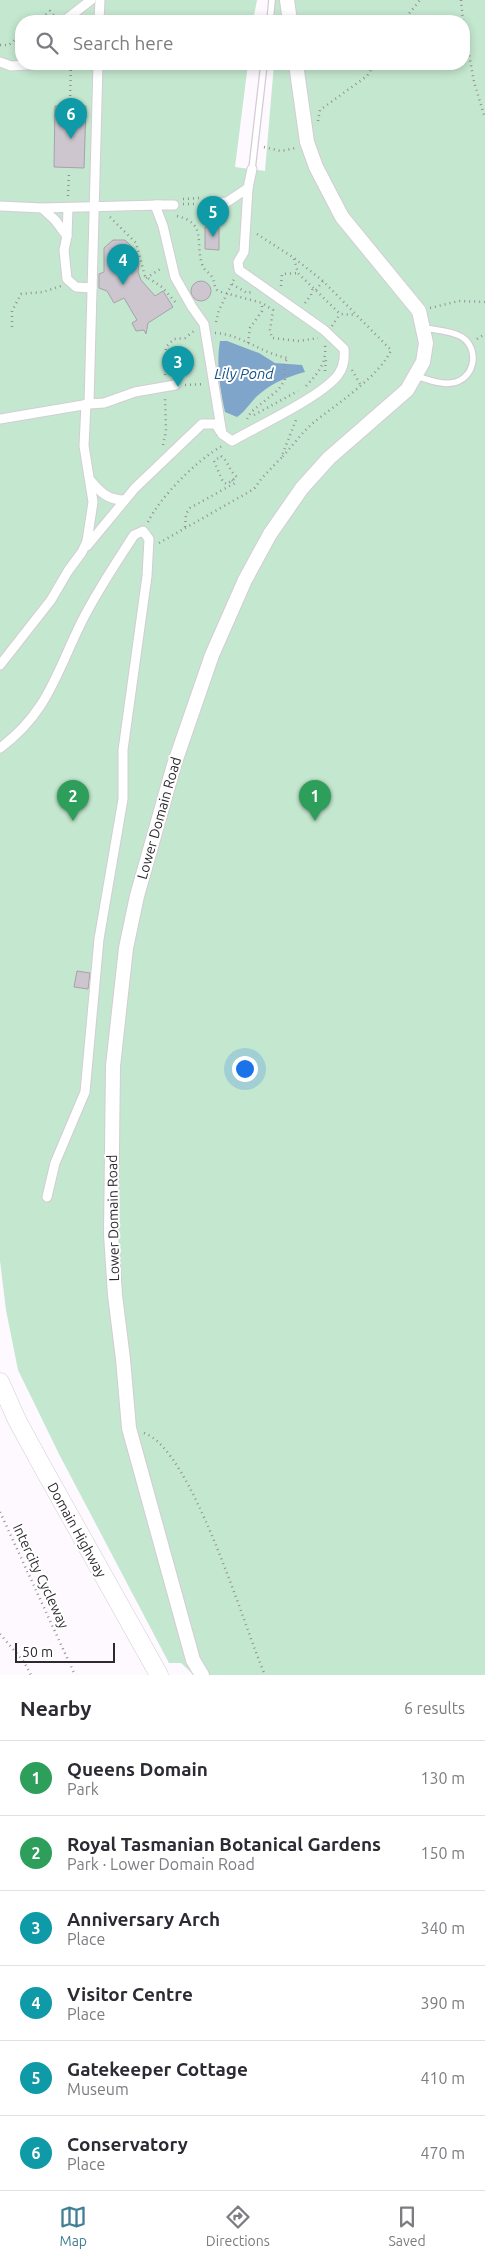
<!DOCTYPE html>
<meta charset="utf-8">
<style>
body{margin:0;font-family:Ubuntu,sans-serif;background:#f2f2f3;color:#2b2b33}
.scale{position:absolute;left:15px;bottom:12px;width:100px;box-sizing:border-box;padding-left:5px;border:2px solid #2d2a2d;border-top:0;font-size:14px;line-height:18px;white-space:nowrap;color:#2d2a2d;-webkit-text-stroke:4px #fff;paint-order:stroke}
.you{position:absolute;left:244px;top:1068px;width:18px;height:18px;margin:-12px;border:4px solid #fff;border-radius:50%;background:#1a73e8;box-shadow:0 0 0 8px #1a73e833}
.badge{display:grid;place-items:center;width:32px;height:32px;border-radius:50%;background:#407f94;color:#fff;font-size:16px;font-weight:700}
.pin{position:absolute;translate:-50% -41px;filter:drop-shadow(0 1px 2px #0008)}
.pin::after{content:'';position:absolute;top:26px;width:18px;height:15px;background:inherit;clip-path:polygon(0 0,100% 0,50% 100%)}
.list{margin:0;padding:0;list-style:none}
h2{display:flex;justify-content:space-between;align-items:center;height:65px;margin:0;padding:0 20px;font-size:21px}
h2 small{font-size:16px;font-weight:400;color:#7c7c81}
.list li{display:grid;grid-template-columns:32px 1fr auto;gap:15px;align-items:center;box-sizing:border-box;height:75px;padding:0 20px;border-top:1px solid #e1e1e2}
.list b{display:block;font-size:19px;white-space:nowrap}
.list p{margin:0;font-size:16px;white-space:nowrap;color:#7c7c81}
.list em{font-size:16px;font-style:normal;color:#7c7c81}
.icon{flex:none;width:28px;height:28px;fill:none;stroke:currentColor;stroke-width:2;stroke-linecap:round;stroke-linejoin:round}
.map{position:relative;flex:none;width:485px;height:1675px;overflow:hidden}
.search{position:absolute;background:#fff;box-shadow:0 2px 8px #0003;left:15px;right:15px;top:15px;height:55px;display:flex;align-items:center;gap:12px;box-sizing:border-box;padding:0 18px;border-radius:20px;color:#7c7c81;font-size:19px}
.sheet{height:515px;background:#fff}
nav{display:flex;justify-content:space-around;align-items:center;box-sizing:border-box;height:70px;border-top:1px solid #e1e1e2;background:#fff;font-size:14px;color:#7c7c81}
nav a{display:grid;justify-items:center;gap:2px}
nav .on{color:#407f94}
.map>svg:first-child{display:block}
.green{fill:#c4e7cf}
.water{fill:#7fa6ca}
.building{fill:#cdc6ce;stroke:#a9a1aa}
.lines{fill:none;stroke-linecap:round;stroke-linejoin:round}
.service-casing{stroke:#d4ccd5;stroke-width:8}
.pedestrian-casing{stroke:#d4ccd5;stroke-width:11}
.tertiary-casing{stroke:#d4ccd5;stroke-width:16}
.primary-casing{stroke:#d4ccd5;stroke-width:19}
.path{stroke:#969196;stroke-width:2.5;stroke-dasharray:1 4;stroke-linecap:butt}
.service{stroke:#fff;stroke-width:5.5}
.pedestrian{stroke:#fff;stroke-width:9}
.tertiary{stroke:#fff;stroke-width:14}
.primary{stroke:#fff;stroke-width:18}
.labels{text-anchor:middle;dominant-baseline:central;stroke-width:4;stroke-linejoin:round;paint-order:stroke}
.street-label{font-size:14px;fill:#2d2a2d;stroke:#fff}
.water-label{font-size:15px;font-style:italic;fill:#165280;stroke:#fff}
</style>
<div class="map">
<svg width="485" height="1675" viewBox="0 0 485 1675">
<rect width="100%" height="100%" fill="#fef8ff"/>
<polygon class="green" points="0,0 257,0 253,21 21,21 21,64 248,64 235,167 265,171 274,64 464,64 464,21 274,21 270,0 485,0 485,1675 194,1675 181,1663 169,1663 59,1454 18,1370 6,1310 0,1261"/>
<path class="water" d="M 220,341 L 227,341 L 259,353 L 275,363 L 302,365 L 305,372 C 290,376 274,382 262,392 C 252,399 247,410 237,417 L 225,412 C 220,389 216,364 220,341 Z"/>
<g class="building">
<polygon points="55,106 86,106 84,168 54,167"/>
<polygon points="205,227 219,227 219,250 205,249"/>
<polygon points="113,240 125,240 134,249 133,260 139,263 138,272 141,280 155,296 163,291 173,307 148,323 146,334 144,330 136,331 132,323 137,320 124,298 114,303 107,291 99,288 99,274 104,272 104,248"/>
<circle cx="201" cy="291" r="10"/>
<polygon points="77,971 90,973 88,989 74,987"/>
</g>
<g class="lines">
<defs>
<g id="service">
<polyline points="270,21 272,0"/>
<polyline points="252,169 264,64"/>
<path d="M 416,376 C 427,379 440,385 451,383 C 474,381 481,350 462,337 C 452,331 435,330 424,328"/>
</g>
<g id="pedestrian">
<polyline points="64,21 91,0"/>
<polyline points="99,21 100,0"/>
<polyline points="0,62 11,66 45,64"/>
<polyline points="207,204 227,202 248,188 252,169"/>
<path d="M 174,205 L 155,205 L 163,226 L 175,277 L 192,307 L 204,324 L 222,434 L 232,441 C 258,426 321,397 338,375 C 343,368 345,358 344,349 L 324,330 L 239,270 L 238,262 L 244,252 L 248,188"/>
<polyline points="0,206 42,208 160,205"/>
<polyline points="42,208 55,220 67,236 68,208"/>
<polyline points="67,236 64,250 67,279 76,287 92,288"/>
<polyline points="89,404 104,403 135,392 175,385"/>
<polyline points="0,419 89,404 98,64"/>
<path d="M 90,480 C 101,493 108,500 125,500"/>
<polyline points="87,546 135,488 202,424 216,424 220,431"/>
<polyline points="0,665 51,600 68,571 82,552 87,541 93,502 84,446 86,404"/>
<path d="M 0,748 C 48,713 57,671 82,621 C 97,591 116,563 134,535 L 143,531 L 149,539 L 147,576 L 123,750 L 123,799 L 99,939 L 85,1092 L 55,1163 L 47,1197"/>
</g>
<g id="tertiary">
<polyline points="287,0 290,21"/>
<polyline points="202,1675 193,1660 129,1428 123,1359 115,1295 111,1234 113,1066 126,948 137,896 174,765 212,655 245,580 270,534 302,488 329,458 407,390 423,362 426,343 419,311 342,217 316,167 307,142 296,64"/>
</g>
<polyline id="primary" points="0,1382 17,1420 42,1466 159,1675"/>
</defs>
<use href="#service" class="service-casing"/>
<use href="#pedestrian" class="pedestrian-casing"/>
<use href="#tertiary" class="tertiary-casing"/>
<use href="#primary" class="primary-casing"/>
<g class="path">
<polyline points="461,0 463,21"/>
<polyline points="38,21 50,11 55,17"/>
<polyline points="403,21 420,0"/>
<polyline points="464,26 474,82 485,118"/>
<polyline points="0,45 9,45 21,35"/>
<polyline points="70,101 71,64"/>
<polyline points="318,121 320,110 367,76 375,64"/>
<polyline points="264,147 281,151 295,148"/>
<polyline points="68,196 69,172"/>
<polyline points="183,199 200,198"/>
<polyline points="183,204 198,204"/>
<polyline points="211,215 211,223"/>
<path d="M 177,216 C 207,223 195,242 202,264 C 204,271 209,272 212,277 C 215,282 213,286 218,291 L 262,303 L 273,310 L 270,330 L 272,338 L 299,341 L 318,338"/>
<polyline points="110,217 136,243 145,276 162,287 177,304"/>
<path d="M 257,234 L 294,258 L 323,281 L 391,350 C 381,375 334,406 313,423 C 301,433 292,447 281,458"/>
<polyline points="294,259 298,273 340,314 356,315"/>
<polyline points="146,278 162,268"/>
<polyline points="232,284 247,293 252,292"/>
<polyline points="281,286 282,274 298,273"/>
<polyline points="316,290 323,281"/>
<polyline points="305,303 311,295 313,287"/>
<polyline points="430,308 459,301 485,302"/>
<polyline points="216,322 219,310 234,279"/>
<polyline points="332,326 340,314"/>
<polyline points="12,327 12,311 21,294 43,292 61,286"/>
<path d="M 215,333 C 241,334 262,354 288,358 L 284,363 L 285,380 L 278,390 L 251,412 L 247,419"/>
<polyline points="477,339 485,334"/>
<polyline points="248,343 250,328 262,311 262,304"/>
<polyline points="352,370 360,384"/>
<polyline points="325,371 326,359"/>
<polyline points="165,375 166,347 174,339 185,338 194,331"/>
<polyline points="185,385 204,384"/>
<path d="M 306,386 C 318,373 327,363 325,345"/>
<polyline points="254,415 298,391"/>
<polyline points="163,445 166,431 165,396"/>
<path d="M 221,456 C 229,462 229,471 237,477 L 227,484 L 223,482 L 214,461 Z"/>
<path d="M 148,522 C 160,497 197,460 222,446"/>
<polyline points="185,527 186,514 190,508 235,483 232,480"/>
<polyline points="159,543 254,489 262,478 281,458 296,420"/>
<path d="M 144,1433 C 192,1449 244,1627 265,1675"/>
<polyline points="0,1512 75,1675"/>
<polyline points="0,1634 24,1662 31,1675"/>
</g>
<use href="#service" class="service"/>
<use href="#pedestrian" class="pedestrian"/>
<use href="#tertiary" class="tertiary"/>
<use href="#primary" class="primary"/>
</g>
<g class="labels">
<g class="street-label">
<text transform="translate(159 818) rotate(-74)">Lower Domain Road</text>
<text transform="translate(113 1218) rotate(-91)">Lower Domain Road</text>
<text transform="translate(77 1530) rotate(61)">Domain Highway</text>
<text transform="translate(41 1576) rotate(65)">Intercity Cycleway</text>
</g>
<g class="water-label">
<text x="244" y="373">Lily Pond</text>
</g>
</g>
</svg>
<div class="scale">50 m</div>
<div class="you"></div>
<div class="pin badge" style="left:315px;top:821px;background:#2e9e5b">1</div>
<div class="pin badge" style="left:73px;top:821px;background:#2e9e5b">2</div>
<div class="pin badge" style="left:178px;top:387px;background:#0f9aa8">3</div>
<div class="pin badge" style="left:123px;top:285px;background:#0f9aa8">4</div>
<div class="pin badge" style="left:213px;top:237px;background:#0f9aa8">5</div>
<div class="pin badge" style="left:71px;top:139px;background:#0f9aa8">6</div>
<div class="search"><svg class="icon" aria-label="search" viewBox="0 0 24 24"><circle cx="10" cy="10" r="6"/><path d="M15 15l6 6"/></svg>Search here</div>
</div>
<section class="sheet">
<h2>Nearby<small>6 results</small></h2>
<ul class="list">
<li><span class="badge" style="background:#2e9e5b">1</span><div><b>Queens Domain</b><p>Park</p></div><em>130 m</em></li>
<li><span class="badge" style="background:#2e9e5b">2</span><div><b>Royal Tasmanian Botanical Gardens</b><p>Park · Lower Domain Road</p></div><em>150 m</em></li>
<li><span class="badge" style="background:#0f9aa8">3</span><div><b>Anniversary Arch</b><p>Place</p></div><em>340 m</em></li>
<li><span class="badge" style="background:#0f9aa8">4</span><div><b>Visitor Centre</b><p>Place</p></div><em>390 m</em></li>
<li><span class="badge" style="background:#0f9aa8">5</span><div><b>Gatekeeper Cottage</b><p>Museum</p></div><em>410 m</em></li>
<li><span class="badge" style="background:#0f9aa8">6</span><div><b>Conservatory</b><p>Place</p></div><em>470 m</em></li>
</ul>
</section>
<nav>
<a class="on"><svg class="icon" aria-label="map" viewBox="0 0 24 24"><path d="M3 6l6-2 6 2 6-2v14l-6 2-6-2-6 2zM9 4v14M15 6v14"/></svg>Map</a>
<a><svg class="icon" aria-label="directions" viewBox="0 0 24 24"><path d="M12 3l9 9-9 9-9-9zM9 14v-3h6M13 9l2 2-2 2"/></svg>Directions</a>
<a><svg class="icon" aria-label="saved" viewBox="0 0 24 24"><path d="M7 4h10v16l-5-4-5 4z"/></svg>Saved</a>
</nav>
